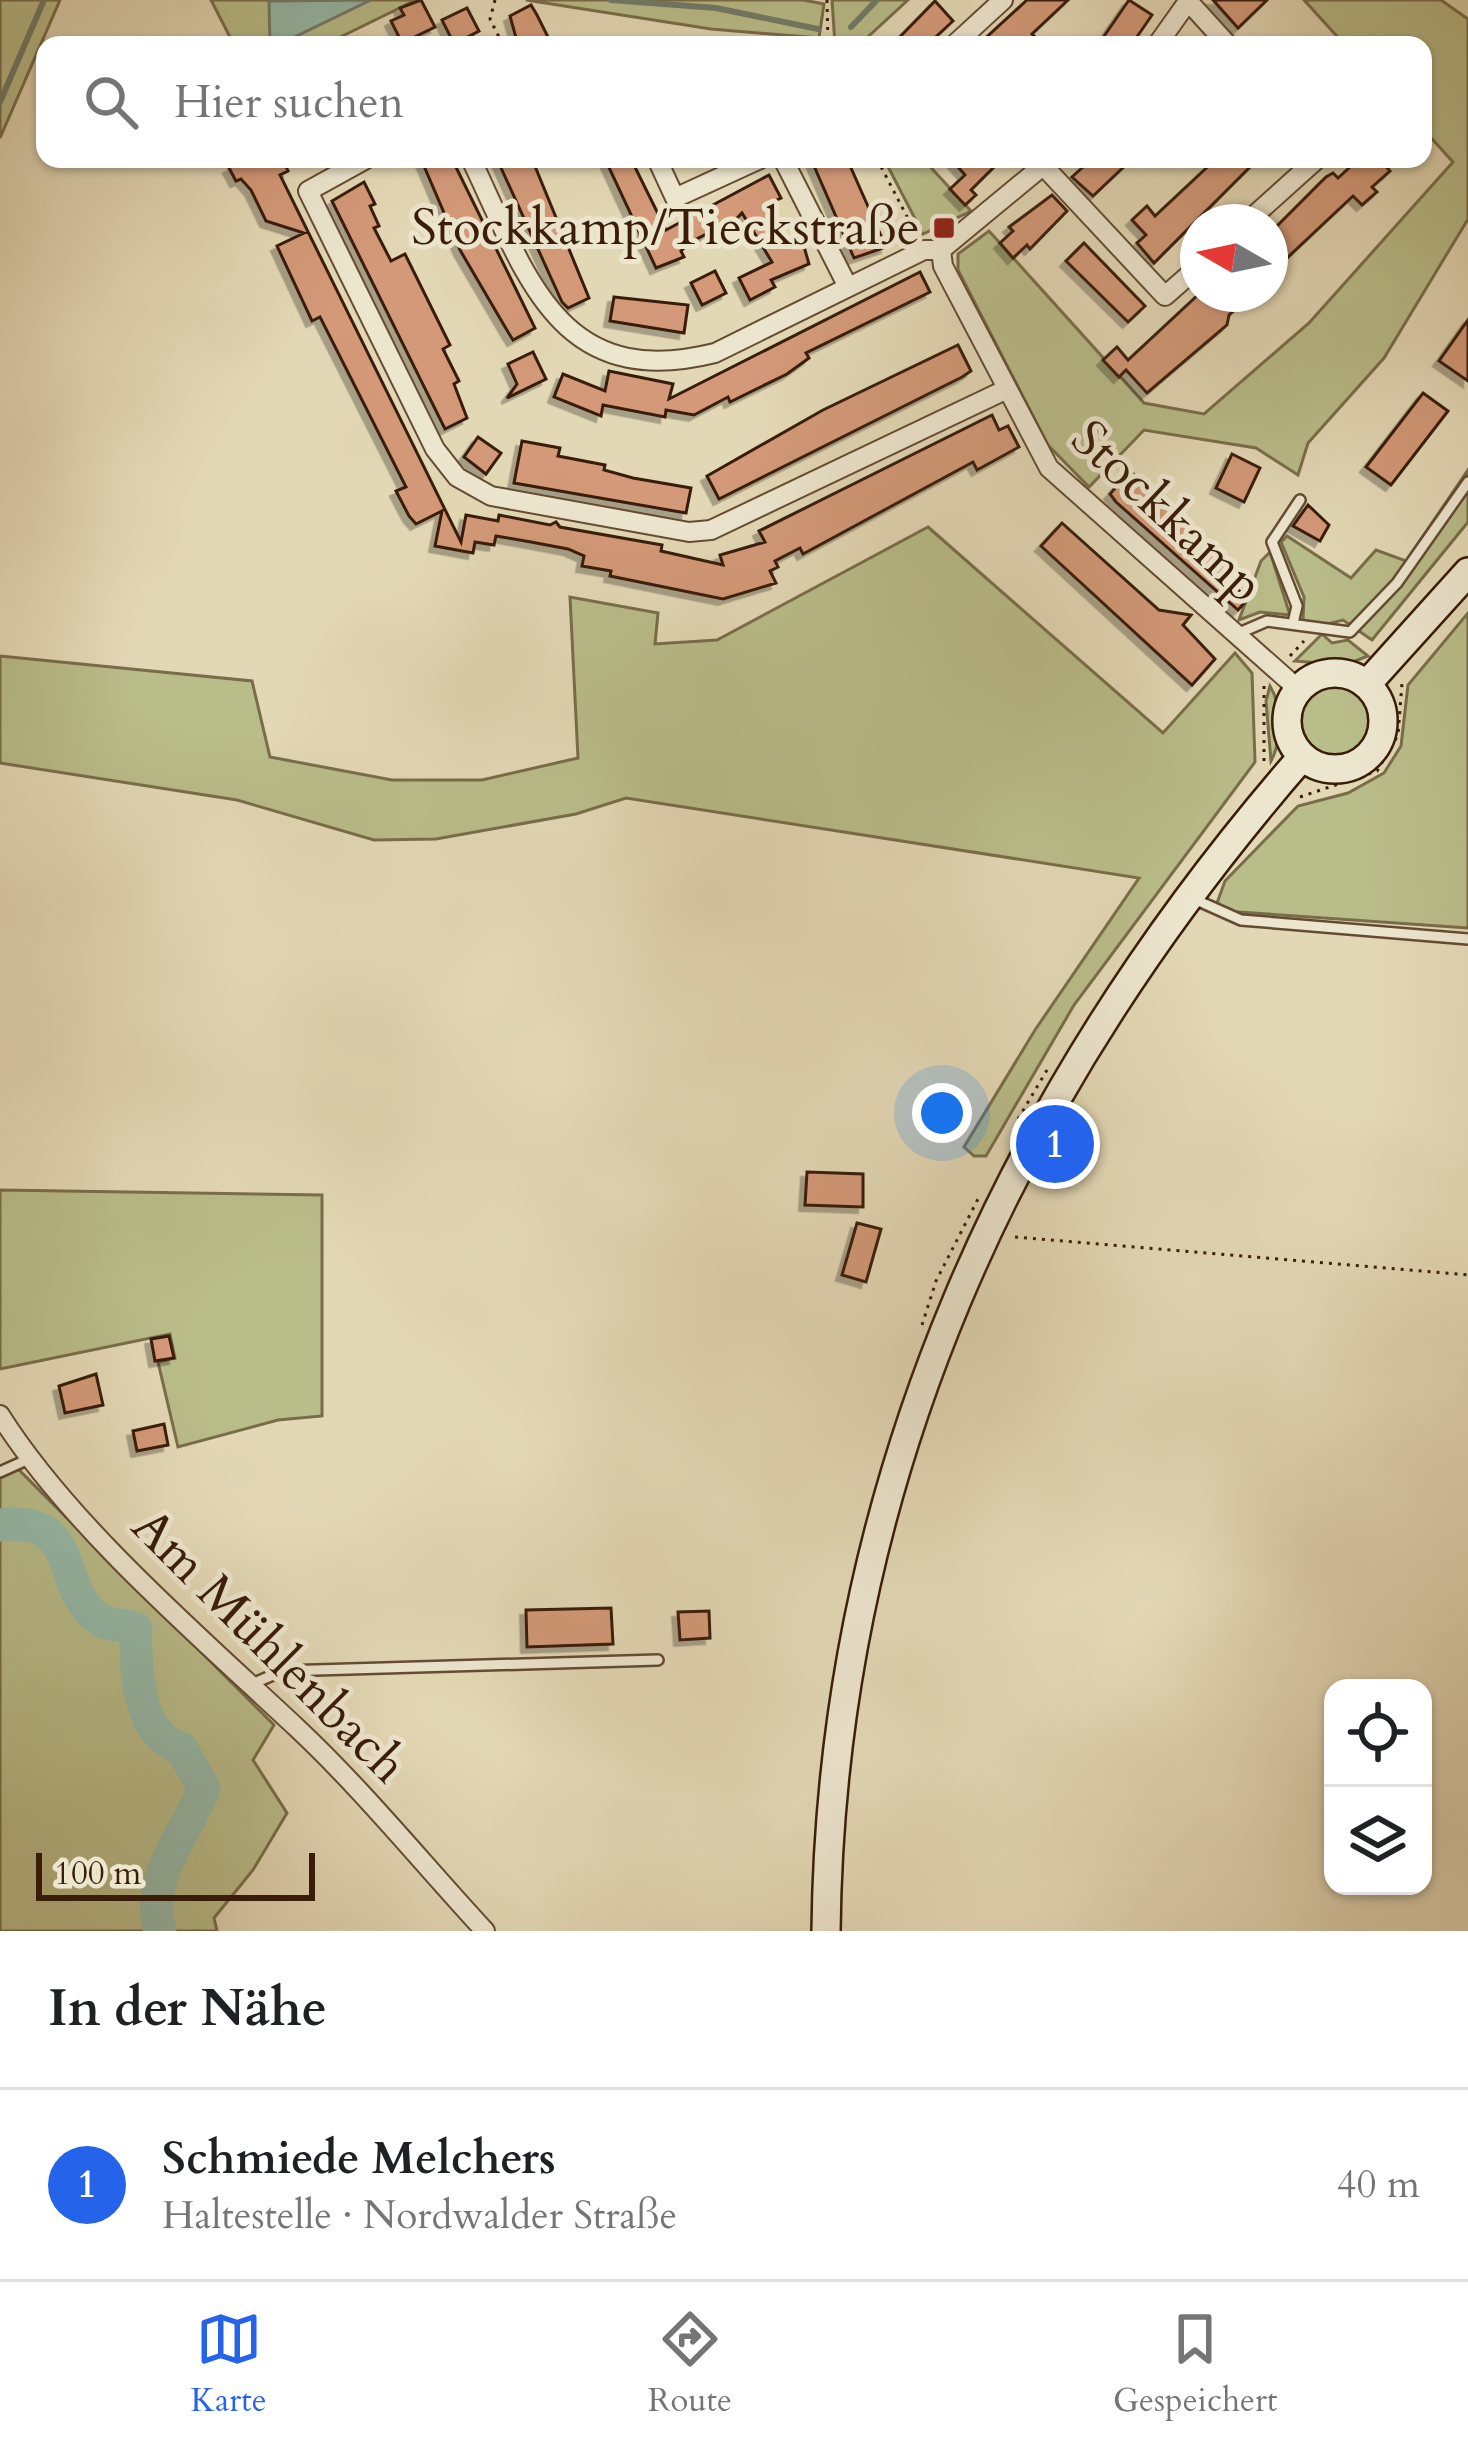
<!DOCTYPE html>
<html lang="de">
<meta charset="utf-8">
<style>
body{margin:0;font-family:Cardo,serif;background:#f6f6f6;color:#202124}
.controls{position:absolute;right:36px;bottom:36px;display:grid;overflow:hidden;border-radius:24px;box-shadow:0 3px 9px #0004}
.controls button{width:108px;height:108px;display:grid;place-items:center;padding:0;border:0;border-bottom:3px solid #e0e0e0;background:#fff;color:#202124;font:60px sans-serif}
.compass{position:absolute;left:1180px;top:204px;width:108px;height:108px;border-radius:50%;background:#fff;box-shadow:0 3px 9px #0004;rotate:279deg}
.scale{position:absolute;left:36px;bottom:30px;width:279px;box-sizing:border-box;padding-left:12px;border:6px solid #391d08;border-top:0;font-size:33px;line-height:42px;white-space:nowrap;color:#391d08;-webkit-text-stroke:9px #ede6cf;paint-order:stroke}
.you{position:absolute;left:942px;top:1113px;width:42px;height:42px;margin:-30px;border:9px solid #fff;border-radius:50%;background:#1a73e8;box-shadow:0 0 0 18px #1a73e833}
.badge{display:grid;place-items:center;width:78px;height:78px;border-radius:50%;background:#2563eb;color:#fff;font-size:39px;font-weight:700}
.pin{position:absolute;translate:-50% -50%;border:6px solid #fff;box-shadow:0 3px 12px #0006}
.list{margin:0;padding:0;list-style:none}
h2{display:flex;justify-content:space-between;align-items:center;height:156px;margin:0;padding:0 48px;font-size:51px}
h2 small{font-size:39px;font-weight:400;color:#757577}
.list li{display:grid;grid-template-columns:78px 1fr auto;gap:36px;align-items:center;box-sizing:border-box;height:192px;padding:0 48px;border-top:3px solid #e0e0e0}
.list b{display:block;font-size:45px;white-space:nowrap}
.list p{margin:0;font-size:39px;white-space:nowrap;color:#757577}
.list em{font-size:39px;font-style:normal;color:#757577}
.icon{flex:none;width:66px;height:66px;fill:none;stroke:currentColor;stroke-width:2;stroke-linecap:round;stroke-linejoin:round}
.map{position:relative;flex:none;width:1468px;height:1931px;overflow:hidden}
.search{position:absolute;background:#fff;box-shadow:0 3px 9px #0004;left:36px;right:36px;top:36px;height:132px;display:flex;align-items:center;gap:30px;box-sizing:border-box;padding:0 42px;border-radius:24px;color:#757577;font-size:45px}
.sheet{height:348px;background:#fff}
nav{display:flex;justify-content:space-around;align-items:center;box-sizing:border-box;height:168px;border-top:3px solid #e0e0e0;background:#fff;font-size:33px;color:#757577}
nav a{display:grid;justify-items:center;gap:6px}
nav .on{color:#2563eb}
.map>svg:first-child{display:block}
.green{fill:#b9bd8a;stroke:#796d49;stroke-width:3}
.water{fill:#96baa9;stroke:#717b69;stroke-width:3}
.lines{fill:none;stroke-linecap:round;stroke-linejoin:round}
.stream{stroke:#717b69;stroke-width:6}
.river{stroke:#96baa9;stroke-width:33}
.building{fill:#d39978;stroke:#391d08;stroke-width:3;filter:url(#shadow)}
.service-casing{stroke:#644c33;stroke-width:14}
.minor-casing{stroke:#644c33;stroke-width:22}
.secondary-casing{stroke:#391d08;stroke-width:32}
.path{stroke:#391d08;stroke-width:3;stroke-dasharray:3 6;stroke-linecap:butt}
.service{stroke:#ede6cf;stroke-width:9}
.minor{stroke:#ede6cf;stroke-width:18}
.secondary{stroke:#ede6cf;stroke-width:27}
.poi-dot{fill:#8f2418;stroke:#ede6cf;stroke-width:4.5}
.labels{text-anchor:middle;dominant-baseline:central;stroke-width:10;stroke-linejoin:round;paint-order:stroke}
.poi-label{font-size:51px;fill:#391d08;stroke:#ede6cf;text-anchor:end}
.street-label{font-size:51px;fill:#391d08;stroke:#ede6cf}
</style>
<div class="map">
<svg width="1468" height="1931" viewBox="0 0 1468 1931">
<defs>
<filter id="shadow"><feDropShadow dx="-5.5" dy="5.5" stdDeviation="0" flood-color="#0004"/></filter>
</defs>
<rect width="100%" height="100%" fill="#e3d8b5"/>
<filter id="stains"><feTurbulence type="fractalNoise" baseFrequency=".00167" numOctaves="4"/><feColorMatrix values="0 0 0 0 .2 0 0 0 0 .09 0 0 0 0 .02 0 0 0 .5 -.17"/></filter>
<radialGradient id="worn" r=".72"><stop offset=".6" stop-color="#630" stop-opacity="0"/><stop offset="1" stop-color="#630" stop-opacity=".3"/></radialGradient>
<g class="green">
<polygon points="0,0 60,0 0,138"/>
<polygon points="211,0 416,0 324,45 234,45"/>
<polygon points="526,0 803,0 824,4 819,38 711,29"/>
<polygon points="908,0 859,45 835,45 832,0"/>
<polygon points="1304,0 1441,0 1468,19 1468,219 1384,358 1308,443 1298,475 1256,448 1144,430 1089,487 1048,445 958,270 958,254 989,231 1144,403 1204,414 1309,323 1453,162 1423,129 1423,45 1345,45"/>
<polygon points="884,159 923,159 971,211 923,234"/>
<polygon points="1468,470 1468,522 1372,640 1343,620 1319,626 1303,620 1304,597 1281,542 1287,536 1351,578 1376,550 1406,561"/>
<polygon points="928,527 1163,733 1235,653 1252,673 1255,762 1074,1005 986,1156 974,1156 964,1147 1035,1030 1139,878 626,798 576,814 436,839 374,840 237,800 0,763 0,656 252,681 270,757 392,780 482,780 578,758 570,597 658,613 655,644 717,640"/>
<polygon points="1270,552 1290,615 1260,612 1239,620 1261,561"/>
<polygon points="1468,613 1468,928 1225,911 1217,903 1225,881 1298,806 1348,793 1384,773 1401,746 1408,685"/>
<polygon points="1322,634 1332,643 1348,640 1368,656 1345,665 1295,661"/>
<circle cx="1335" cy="721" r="36"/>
<path d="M 1270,686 C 1282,705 1282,741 1271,761 L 1266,701 Z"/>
<polygon points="0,1190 322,1195 322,1416 278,1420 178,1447 158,1362 175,1358 170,1334 0,1369"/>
<polygon points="0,1466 19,1470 274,1725 253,1760 287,1813 253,1870 214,1918 217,1931 0,1931"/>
</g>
<polygon class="water" points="371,0 278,45 270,45 269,1"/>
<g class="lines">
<g class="stream">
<polyline points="611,0 716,8 818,29"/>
<polyline points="851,27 877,0"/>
<polyline points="0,102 44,0"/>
</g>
<path class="river" d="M 0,1525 C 84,1515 53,1589 100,1620 C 108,1626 125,1624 136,1628 C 135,1667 137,1736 181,1748 L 204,1788 C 186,1835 144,1878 160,1931"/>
</g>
<g class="building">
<polygon points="421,0 435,27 402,43 391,21 404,15 400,8"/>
<polygon points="1027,0 1068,0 1032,34 1036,38 1028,45 978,45"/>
<polygon points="1129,0 1152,15 1141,31 1131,45 1098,45"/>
<polygon points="1213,0 1267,0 1238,28"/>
<polygon points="935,1 953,21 927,45 892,45"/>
<polygon points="531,5 537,15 552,45 518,45 510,16"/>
<polygon points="467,8 479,31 454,44 442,20"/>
<polygon points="246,159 283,159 288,171 280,175 461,542 466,515 498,521 499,515 550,525 556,522 560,527 662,545 661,551 723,565 720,555 765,542 759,531 992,415 999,430 1008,426 1019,447 977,470 973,462 803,554 800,548 775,561 778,567 770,571 776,583 723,599 610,576 611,571 582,566 584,556 568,549 531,542 496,536 494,545 475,542 473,553 435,546 442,511 416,524 409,516 396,491 406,487 320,317 312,321 277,246 304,233 266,221 251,190 241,179 236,181 229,168"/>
<polygon points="421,159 452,159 535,328 513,340 508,332 460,250"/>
<polygon points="497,159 532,159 589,298 568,308 562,302"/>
<polygon points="605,159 631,159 666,230 769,175 781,198 764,206 783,245 801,236 809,264 771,280 775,287 750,300 739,278 772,262 742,213 718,238 714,230 689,243 681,251 684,257 656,268"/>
<polygon points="811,159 847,159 886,247 854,258"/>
<polygon points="951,159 1002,159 971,190 976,195 965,205 950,189 965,175"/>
<polygon points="1092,159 1132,159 1093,196 1072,177"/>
<polygon points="1216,159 1258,159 1154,263 1137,243 1146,235 1132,220 1147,206 1155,216"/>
<polygon points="1359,159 1380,159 1390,171 1372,187 1377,192 1362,205 1353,196 1270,274 1270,233 1326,177 1333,173 1338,178"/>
<polygon points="364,182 375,204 370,206 379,226 374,228 391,261 405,254 450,345 443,349 459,381 454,384 467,418 445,429 332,201"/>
<polygon points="1052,195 1067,211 1030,249 1027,245 1013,258 1000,243 1013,231 1009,227"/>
<polygon points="1084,243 1145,306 1128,322 1066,261"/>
<polygon points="715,271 726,293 702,305 691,283"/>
<polygon points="920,272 930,292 806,353 809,358 787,374 730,402 728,397 694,415 666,410 665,417 603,405 601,416 554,397 563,374 605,391 609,371 673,384 669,399"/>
<polygon points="1199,294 1252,294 1229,315 1227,325 1147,393 1126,370 1119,377 1103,360 1117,347 1128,360"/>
<polygon points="614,297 688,305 684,333 610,321"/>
<polygon points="1468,320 1468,381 1439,361"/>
<polygon points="958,345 971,371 962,377 719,499 707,476 823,410"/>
<polygon points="533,352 546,379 507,398 517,384 508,364"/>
<polygon points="1423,393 1448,411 1391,485 1366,467"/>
<polygon points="478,437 501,453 486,474 464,457"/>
<polygon points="522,441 560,448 558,456 605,465 604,470 633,478 691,488 686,513 514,483"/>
<polygon points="1232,454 1260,468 1244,502 1216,488"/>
<polygon points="1130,471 1246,575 1235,587 1248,599 1238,610 1116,502 1110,494"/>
<polygon points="1308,505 1329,525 1320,541 1293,526"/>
<polygon points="1062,523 1159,610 1191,615 1183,625 1215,659 1192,685 1041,546"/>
<polygon points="807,1172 863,1174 863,1207 805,1205"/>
<polygon points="857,1223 881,1229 866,1282 842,1275"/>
<polygon points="169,1336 174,1358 155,1361 151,1339"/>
<polygon points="96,1374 103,1405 65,1413 59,1386"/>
<polygon points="164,1424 168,1445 137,1451 133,1431"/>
<polygon points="611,1608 613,1644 527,1647 526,1610"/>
<polygon points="709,1611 710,1638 680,1640 678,1612"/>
</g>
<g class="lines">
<defs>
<g id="service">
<polyline points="1293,623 1297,606 1272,542 1300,500"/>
<polyline points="1237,634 1267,621 1350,632 1397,583 1468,482"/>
<polyline points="1194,899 1241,920 1468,939"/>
<polyline points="0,1472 31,1458"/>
<polyline points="252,1684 282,1671 658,1660"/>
</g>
<g id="minor">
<polyline points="1187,0 1228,45"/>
<polyline points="954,45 1003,0"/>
<polyline points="1157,45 1189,0"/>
<polyline points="366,159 308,191 435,449 457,477 491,496 689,532 711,530 1005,390"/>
<path d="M 471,159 C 527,276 558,392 715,353 L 924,250 L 941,250"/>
<polyline points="657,159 675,198 760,159"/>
<polyline points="783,159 848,287"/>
<polyline points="1037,159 1165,296 1198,267"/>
<polyline points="1247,222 1317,159"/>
<polyline points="941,250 943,266 1049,468 1298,689"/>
<polyline points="941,250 1051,159"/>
<path d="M 0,1415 C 70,1526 201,1638 297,1728 C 364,1791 423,1864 485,1931"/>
</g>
<g id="secondary">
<circle cx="1335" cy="721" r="48"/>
<polyline points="1367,684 1468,572"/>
<path d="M 826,1931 C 831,1482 1011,1091 1302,757"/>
</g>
</defs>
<use href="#service" class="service-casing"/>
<use href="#minor" class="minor-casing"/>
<use href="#secondary" class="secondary-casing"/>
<g class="path">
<polyline points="495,0 490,19 502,43 497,45"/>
<polyline points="827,0 828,45"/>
<polyline points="877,159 915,232"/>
<polyline points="1290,656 1304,641"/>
<polyline points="1264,686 1264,765"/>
<polyline points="1300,797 1377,771 1398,735 1402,683"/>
<polyline points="1018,1119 1050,1065"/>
<polyline points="1015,1237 1468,1275"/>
<polyline points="922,1325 936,1281 979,1197"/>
</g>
<use href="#service" class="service"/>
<use href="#minor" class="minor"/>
<use href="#secondary" class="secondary"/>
</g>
<rect class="poi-dot" x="932" y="216" width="24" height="24" rx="6"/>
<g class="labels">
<g class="poi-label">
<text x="920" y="228">Stockkamp/Tieckstraße</text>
</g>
<g class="street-label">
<text transform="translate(1167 512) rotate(43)">Stockkamp</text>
<text transform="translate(269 1646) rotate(45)">Am Mühlenbach</text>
</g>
</g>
<rect width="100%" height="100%" filter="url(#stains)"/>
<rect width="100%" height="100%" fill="url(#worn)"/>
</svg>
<div class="controls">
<button><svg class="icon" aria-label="locate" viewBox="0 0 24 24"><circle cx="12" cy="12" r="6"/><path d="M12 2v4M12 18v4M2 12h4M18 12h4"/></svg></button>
<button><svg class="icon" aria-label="layers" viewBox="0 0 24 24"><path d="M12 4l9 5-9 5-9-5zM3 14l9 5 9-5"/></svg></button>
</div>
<svg class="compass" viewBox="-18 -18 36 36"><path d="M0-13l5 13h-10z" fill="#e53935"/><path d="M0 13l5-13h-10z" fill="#757577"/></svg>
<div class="scale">100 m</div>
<div class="you"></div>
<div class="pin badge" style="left:1055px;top:1144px">1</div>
<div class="search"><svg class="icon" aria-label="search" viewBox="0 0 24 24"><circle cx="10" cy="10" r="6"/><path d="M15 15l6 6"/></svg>Hier suchen</div>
</div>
<section class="sheet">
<h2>In der Nähe<small></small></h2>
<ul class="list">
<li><span class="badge">1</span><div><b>Schmiede Melchers</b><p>Haltestelle · Nordwalder Straße</p></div><em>40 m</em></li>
</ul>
</section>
<nav>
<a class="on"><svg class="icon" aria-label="map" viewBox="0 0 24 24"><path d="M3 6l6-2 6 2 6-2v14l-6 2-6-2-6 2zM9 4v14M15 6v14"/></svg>Karte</a>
<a><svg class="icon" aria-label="directions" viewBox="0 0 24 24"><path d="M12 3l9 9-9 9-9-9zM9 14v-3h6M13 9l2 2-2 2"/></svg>Route</a>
<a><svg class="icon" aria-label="saved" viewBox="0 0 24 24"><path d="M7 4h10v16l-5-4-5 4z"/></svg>Gespeichert</a>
</nav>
